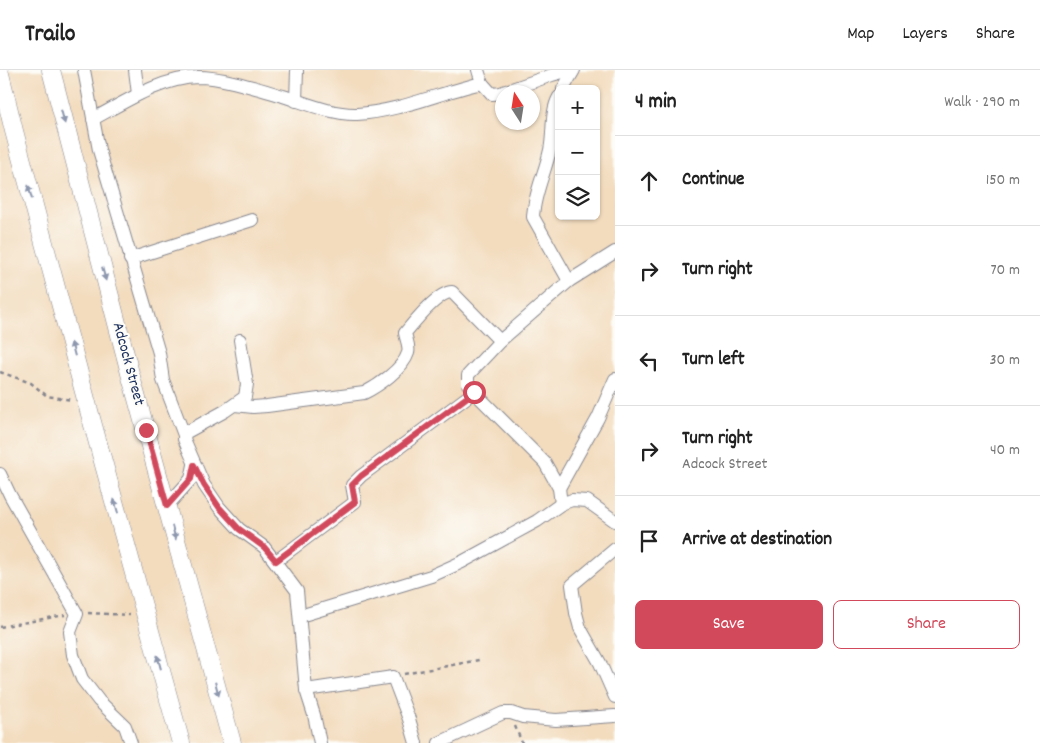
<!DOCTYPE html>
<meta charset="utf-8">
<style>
body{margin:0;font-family:Dekko,sans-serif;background:#f2f2f2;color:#222}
.controls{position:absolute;right:15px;top:15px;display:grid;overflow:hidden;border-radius:8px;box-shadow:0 1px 4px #0004}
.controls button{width:45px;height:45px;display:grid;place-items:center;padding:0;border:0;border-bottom:1px solid #e0e0e0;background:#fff;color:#222;font:25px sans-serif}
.compass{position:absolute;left:495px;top:15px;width:45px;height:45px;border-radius:50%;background:#fff;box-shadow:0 1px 4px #0004;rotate:348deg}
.stop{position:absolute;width:15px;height:15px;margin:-11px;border:4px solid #d1495b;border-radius:50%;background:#fff}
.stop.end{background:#d1495b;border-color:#fff;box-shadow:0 1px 5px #0008}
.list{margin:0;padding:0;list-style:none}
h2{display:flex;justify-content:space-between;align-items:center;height:65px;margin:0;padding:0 20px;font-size:21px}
h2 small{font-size:16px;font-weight:400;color:#767676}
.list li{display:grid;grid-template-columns:32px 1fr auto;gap:15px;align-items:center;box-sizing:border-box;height:90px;padding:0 20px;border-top:1px solid #e0e0e0}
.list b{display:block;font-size:19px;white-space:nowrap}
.list p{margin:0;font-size:16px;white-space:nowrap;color:#767676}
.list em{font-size:16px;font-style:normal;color:#767676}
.actions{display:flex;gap:10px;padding:15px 20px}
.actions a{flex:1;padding:11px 0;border:1px solid #d1495b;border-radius:8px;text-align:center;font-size:18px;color:#d1495b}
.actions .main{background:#d1495b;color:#fff}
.icon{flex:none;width:28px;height:28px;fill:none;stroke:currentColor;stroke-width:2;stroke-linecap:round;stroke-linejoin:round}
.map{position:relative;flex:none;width:615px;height:673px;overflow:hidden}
header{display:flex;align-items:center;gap:30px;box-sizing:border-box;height:70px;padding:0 25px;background:#fff;border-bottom:1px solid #e0e0e0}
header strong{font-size:24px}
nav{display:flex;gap:28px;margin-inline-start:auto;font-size:18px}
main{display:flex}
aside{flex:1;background:#fff}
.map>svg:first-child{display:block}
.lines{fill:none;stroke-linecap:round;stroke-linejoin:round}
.street-casing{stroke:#87868e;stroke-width:14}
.secondary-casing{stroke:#87868e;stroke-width:19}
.path{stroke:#87868e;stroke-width:2.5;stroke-dasharray:4 4;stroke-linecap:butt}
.street{stroke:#fff;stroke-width:12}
.secondary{stroke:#fff;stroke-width:18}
.oneway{fill:#8d97ae}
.route{stroke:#d1495b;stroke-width:6}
.labels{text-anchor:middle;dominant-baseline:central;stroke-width:4.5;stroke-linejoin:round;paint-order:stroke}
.street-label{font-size:16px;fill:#1b2f5e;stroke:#fdfcf7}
</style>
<header>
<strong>Trailo</strong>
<nav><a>Map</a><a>Layers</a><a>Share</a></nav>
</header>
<main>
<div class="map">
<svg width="615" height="673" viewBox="0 0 615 673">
<rect width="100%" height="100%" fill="#fdfcf7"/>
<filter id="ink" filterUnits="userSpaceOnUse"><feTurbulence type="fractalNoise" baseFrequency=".02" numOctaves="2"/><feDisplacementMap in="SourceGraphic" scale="10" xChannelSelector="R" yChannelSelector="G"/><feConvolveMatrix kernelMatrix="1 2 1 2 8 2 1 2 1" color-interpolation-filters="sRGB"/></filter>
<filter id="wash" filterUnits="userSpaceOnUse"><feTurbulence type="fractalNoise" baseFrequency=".0096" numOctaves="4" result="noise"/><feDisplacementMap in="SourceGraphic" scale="20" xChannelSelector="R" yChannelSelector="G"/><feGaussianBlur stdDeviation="1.12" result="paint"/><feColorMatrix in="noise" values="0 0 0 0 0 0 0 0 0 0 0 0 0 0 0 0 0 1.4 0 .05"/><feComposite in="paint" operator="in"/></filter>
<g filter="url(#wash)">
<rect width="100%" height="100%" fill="#f3dcbe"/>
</g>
<g filter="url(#ink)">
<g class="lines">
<defs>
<g id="street">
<polyline points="84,0 99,80 159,283 163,310 184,365"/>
<polyline points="135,0 138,24"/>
<polyline points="482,13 492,24 502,23"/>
<polyline points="563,19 574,0"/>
<polyline points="503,22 552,5 570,0"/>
<path d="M 559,27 C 550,43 554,62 550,80 C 545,103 534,124 533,147 L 569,211"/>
<polyline points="296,31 297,0"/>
<path d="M 93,49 C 125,32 161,8 198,7 C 223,7 259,19 283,26 C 305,33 334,45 357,44 C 397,42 442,22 482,13 L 478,0"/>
<polyline points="130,189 252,150"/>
<polyline points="240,270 247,314 245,327 225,341 185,363 184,369 204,415 219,437 239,459 264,477 297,521 306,620 314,645 320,673"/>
<path d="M 235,335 L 253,337 L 267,336 L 364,323 C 378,316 403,299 408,283 C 410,277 406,269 405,263 C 414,252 438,222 452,222 L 500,271"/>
<polyline points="0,404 10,425 77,544 70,562 73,585 82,609 99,631 125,656 131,673"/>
<polyline points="559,418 598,348 615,309"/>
<polyline points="561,434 559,418 545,393 474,322 468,314 468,305 500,271 569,211 615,182"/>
<polyline points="167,436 191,409 194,395"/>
<polyline points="615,479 572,515 576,543 580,558 600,593 615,627"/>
<polyline points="276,491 355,432 352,415 361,406 474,322"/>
<polyline points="300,546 431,506 462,492 537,451 561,434 572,430 587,431 615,451"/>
<polyline points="306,620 393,607 409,649 416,673"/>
<polyline points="439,673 503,643 511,643 523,647 556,650 615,646"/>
</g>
<g id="secondary">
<polyline points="51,0 131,307 232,673"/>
<polyline points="0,4 14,61 91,348 181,673"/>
</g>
</defs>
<use href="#street" class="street-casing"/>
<use href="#secondary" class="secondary-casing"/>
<g class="path">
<polyline points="0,302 31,313 47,326 72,330"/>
<polyline points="88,543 130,545"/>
<polyline points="0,557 65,545"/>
<polyline points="404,604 479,590"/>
<polyline points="515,656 522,673"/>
</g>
<use href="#street" class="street"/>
<use href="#secondary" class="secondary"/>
</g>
<defs><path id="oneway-solid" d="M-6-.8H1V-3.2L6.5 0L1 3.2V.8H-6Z" transform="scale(1.25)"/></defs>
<g class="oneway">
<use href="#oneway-solid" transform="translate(63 47) rotate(75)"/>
<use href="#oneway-solid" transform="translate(30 122) rotate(-105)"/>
<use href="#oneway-solid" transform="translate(104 204) rotate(75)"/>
<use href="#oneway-solid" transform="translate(73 279) rotate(-105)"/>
<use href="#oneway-solid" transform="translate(116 436) rotate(-106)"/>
<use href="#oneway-solid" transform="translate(174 463) rotate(75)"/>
<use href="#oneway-solid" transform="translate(159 592) rotate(-105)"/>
<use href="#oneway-solid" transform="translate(217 619) rotate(75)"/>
</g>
</g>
<g class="lines" filter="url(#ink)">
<polyline class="route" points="146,360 167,436 191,409 194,395 204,415 219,437 239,459 264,477 276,491 355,432 352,415 361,406 474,322"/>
</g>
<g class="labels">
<g class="street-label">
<text transform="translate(128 294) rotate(75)">Adcock Street</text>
</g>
</g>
</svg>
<div class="controls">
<button>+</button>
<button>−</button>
<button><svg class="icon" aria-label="layers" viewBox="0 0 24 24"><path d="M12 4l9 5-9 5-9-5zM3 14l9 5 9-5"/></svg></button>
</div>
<svg class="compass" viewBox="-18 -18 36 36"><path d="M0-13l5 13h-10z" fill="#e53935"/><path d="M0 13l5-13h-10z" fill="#767676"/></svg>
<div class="stop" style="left:474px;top:322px"></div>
<div class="stop end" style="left:146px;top:360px"></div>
</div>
<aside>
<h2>4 min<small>Walk · 290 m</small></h2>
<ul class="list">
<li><svg class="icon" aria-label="ahead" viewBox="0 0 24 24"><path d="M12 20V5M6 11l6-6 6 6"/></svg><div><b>Continue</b></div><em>150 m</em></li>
<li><svg class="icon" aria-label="right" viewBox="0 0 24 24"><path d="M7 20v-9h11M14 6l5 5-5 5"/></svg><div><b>Turn right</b></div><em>70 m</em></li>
<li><svg class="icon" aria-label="left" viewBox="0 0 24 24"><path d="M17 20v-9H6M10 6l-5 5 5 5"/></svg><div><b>Turn left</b></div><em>30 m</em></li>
<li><svg class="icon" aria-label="right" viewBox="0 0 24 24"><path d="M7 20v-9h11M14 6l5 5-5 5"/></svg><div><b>Turn right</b><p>Adcock Street</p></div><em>40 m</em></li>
<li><svg class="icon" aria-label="arrive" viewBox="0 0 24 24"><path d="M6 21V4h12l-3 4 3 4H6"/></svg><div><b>Arrive at destination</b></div></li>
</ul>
<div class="actions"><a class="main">Save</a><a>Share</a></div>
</aside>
</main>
